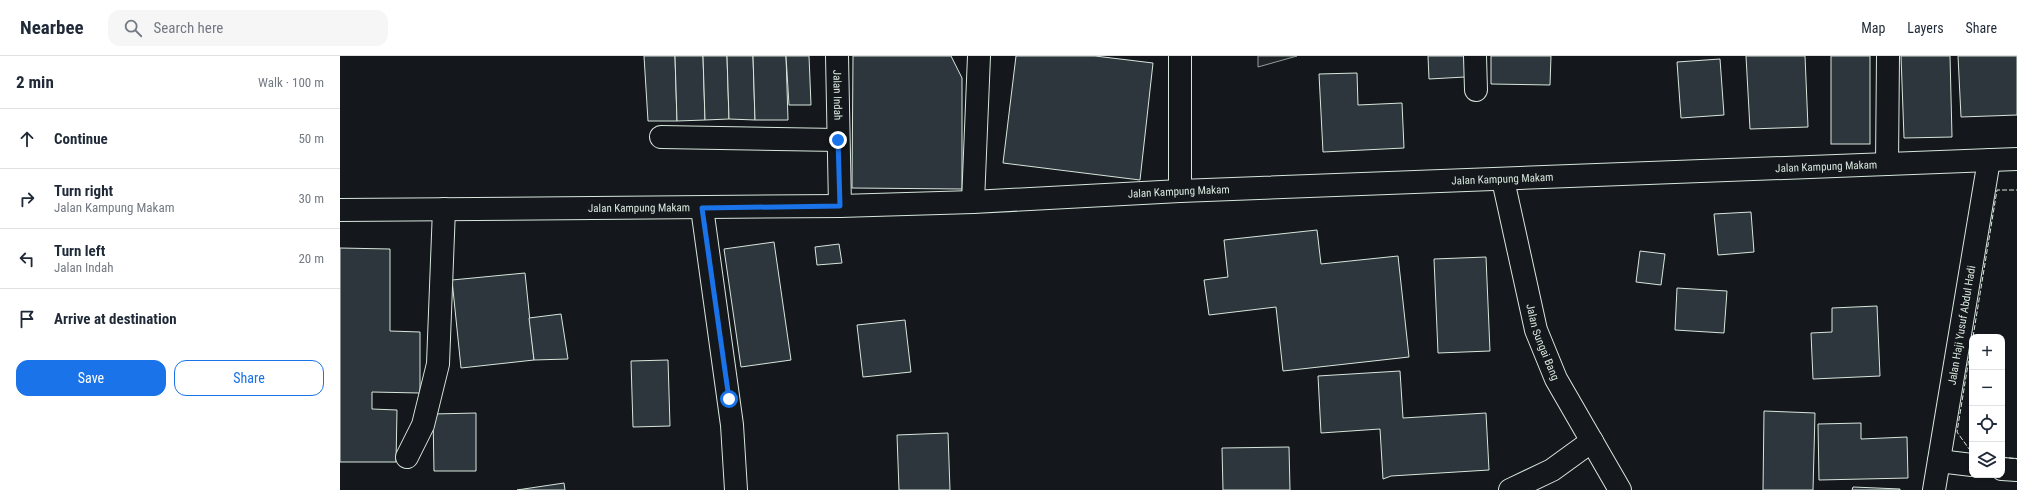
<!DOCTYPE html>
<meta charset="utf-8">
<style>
body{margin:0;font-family:"Roboto Condensed",sans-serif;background:#f6f6f7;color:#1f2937}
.controls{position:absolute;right:12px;bottom:12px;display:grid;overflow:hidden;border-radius:8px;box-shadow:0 1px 3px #0004}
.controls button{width:36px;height:36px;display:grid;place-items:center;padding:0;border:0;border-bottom:1px solid #e0e1e3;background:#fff;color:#1f2937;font:20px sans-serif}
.stop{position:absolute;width:12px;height:12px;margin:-9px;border:3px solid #1a73e8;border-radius:50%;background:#fff}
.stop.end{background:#1a73e8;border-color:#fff;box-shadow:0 1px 4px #0008}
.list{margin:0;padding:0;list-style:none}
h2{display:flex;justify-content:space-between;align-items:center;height:52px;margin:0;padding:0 16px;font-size:17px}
h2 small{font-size:13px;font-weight:400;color:#747a83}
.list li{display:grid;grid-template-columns:26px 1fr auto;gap:12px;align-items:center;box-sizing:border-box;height:60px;padding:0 16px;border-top:1px solid #e0e1e3}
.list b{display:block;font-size:15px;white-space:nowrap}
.list p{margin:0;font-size:13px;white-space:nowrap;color:#747a83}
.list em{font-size:13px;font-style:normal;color:#747a83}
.actions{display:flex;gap:8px;padding:12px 16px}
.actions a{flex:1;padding:9px 0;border:1px solid #1a73e8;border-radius:12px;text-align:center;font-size:14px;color:#1a73e8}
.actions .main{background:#1a73e8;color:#fff}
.icon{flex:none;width:22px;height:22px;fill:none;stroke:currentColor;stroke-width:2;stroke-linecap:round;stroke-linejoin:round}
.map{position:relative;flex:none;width:1677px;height:434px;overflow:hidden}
header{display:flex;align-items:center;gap:24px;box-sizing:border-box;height:56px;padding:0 20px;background:#fff;border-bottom:1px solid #e0e1e3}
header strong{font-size:19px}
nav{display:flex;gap:22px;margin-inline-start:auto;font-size:14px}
.search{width:280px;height:36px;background:#f6f6f7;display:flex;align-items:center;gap:10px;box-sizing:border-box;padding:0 14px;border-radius:12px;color:#747a83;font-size:15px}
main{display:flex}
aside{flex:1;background:#fff}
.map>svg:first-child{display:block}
.green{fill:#202428;stroke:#939e99}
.building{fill:#2c363c;stroke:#d8e6dc}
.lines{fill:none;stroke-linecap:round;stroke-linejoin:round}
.minor-casing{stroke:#d8e6dc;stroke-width:24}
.minor{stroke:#14181c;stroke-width:22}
.fence{stroke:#d8e6dc;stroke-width:1;stroke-dasharray:5 2;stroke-linecap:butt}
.route{stroke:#1a73e8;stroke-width:5}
.labels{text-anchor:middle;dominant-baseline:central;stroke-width:3;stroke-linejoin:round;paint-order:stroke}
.street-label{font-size:11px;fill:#d8e6dc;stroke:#14181c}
</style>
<header>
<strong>Nearbee</strong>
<div class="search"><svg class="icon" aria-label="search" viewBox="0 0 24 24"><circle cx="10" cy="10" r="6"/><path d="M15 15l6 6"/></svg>Search here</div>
<nav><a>Map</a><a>Layers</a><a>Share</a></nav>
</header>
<main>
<aside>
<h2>2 min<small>Walk · 100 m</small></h2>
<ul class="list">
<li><svg class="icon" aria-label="ahead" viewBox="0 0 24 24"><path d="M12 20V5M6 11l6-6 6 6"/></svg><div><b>Continue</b></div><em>50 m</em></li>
<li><svg class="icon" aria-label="right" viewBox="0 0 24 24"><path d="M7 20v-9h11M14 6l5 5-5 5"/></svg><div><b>Turn right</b><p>Jalan Kampung Makam</p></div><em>30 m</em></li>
<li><svg class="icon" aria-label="left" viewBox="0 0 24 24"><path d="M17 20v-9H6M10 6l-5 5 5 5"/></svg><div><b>Turn left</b><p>Jalan Indah</p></div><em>20 m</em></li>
<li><svg class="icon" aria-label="arrive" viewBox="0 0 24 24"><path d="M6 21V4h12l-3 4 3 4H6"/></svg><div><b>Arrive at destination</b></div></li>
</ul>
<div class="actions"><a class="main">Save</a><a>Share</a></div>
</aside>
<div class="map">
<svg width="1677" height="434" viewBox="0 0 1677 434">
<rect width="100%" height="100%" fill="#14181c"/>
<polygon class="green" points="918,0 957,0 918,11"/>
<g class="building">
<polygon points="304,0 335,0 337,65 308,65"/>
<polygon points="335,0 363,0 365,64 337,65"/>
<polygon points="363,0 387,0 389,63 365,64"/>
<polygon points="387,0 413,0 415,64 389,63"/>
<polygon points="413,0 446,0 448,64 415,64"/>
<polygon points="446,0 469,0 471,49 449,49"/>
<polygon points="513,0 611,0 622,22 622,133 512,132"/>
<polygon points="676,0 755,0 813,7 800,124 663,107"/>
<polygon points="1088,0 1124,0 1125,21 1089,23"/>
<polygon points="1151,0 1211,0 1210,29 1151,28"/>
<polygon points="1406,0 1465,0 1468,71 1410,73"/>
<rect x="1491" y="0" width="39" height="88"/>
<polygon points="1561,0 1610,0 1612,81 1564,82"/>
<polygon points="1618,0 1677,0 1677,59 1621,61"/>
<polygon points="1380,3 1384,59 1341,62 1337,6"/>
<polygon points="1017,17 1018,49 1062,47 1064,92 983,96 979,18"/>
<polygon points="1411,156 1414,196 1378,199 1374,158"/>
<polygon points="977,174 981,208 1058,200 1069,301 943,315 936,251 869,259 864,224 888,221 884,184"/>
<polygon points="434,186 451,304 401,311 384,193"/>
<polygon points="499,188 502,207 477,209 475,191"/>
<polygon points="0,192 50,193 50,275 80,276 80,337 32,336 32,353 57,354 56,406 0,406"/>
<polygon points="1300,195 1325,198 1321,229 1296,226"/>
<polygon points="1146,201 1150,295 1098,297 1094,203"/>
<polygon points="185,217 194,304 121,312 112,224"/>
<polygon points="1337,232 1387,235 1384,277 1335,274"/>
<polygon points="1537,250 1540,320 1473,323 1471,277 1492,276 1492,252"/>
<polygon points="221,258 228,303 194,304 189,262"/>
<polygon points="565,264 571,316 523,321 517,269"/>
<polygon points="328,304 330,370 293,371 291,305"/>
<polygon points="1060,315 1063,362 1146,357 1149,414 1051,420 1043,423 1040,373 981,377 978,320"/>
<polygon points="1424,355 1475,357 1473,434 1423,434"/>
<polygon points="136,357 136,415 94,415 93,358"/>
<polygon points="1521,367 1521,383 1567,381 1568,422 1479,424 1478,368"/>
<polygon points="608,377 610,434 559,434 557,379"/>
<polygon points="949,391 950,434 883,434 882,392"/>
<polygon points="224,427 225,434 177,434"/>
<polygon points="1513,431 1560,433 1560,434 1512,434"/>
</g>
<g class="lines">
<defs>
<g id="minor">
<path id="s1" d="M 497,0 L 500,150"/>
<polyline points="840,0 840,135"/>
<polyline points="1135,0 1136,34"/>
<polyline points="321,81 498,84"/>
<polyline points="1547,108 1548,0"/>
<path id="s2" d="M 1163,124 L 1196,274 L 1216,323 L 1280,434"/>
<polyline points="633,146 639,0"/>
<polyline points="362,152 392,369 396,434"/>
<path id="s3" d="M 0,154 L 500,150 L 633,146 L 840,135 L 1677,103"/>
<polyline points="67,401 83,369 98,308 104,153"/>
<polyline points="1599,405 1632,409"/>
<polyline points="1662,413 1677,414"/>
<polyline points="1170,434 1212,414 1252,385"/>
<path id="s4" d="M 1594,434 L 1649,104"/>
</g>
</defs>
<use href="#minor" class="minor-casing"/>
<use href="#minor" class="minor"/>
<g class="fence">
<polyline points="1633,281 1657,134 1677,134"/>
<polyline points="1632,284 1617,376 1632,397"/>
<polyline points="1662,401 1677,403"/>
</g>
</g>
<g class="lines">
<polyline class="route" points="389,343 362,152 500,150 498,84"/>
</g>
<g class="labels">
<g class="street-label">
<text stroke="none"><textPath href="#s1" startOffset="39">Jalan Indah</textPath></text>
<text stroke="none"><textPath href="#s3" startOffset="1487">Jalan Kampung Makam</textPath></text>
<text stroke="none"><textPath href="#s3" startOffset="1163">Jalan Kampung Makam</textPath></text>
<text stroke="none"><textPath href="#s3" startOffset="839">Jalan Kampung Makam</textPath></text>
<text stroke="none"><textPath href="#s3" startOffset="299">Jalan Kampung Makam</textPath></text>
<text stroke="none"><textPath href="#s4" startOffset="167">Jalan Haji Yusuf Abdul Hadi</textPath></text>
<text stroke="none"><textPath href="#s2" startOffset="167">Jalan Sungai Bang</textPath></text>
</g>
</g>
</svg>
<div class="controls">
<button>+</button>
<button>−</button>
<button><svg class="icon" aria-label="locate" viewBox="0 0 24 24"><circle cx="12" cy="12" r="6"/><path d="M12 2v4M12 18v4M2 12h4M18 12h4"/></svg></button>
<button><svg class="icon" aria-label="layers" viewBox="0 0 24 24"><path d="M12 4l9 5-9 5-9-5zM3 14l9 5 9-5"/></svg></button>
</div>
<div class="stop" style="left:389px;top:343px"></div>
<div class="stop end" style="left:498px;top:84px"></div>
</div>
</main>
